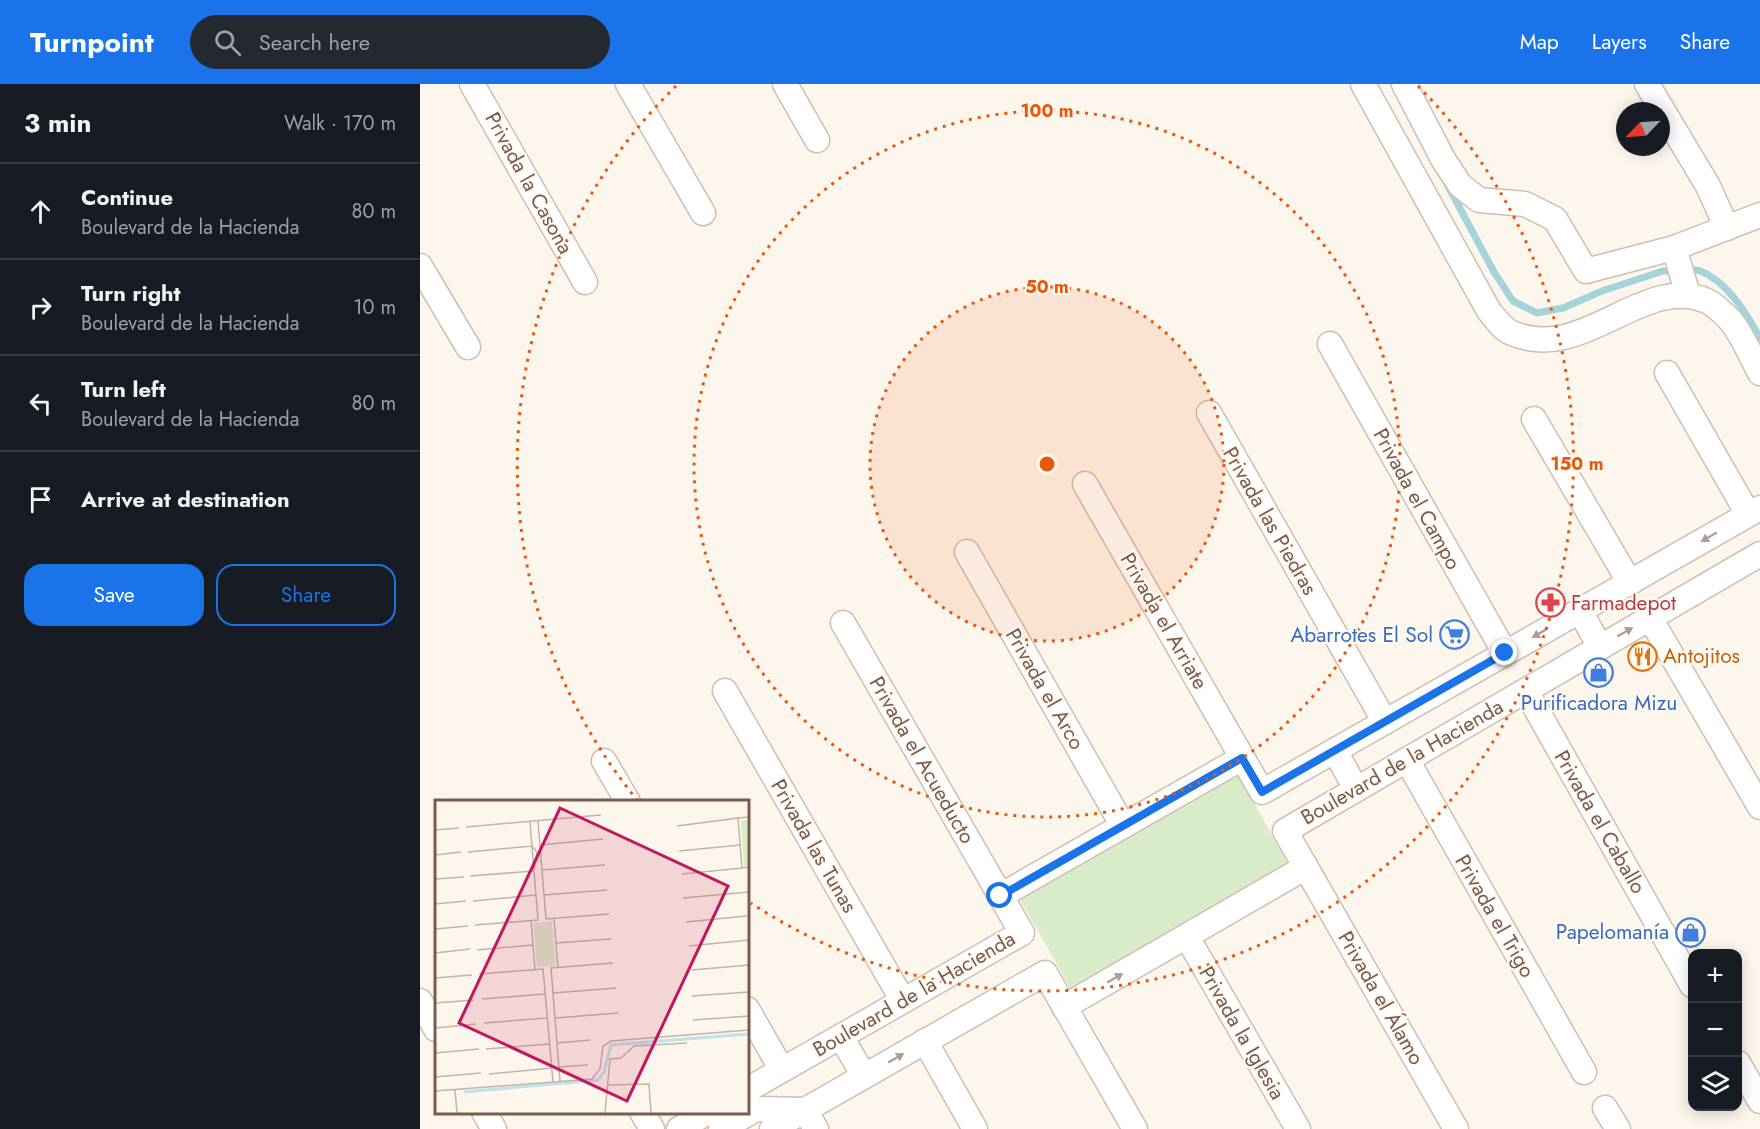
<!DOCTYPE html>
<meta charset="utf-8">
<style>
body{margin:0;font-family:Jost,sans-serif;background:#242831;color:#f1f3f6}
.controls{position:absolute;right:18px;bottom:18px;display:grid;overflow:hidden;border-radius:12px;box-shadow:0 3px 15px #0003}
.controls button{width:54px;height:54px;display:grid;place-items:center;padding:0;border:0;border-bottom:2px solid #363941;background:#171b24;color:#f1f3f6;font:30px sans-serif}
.compass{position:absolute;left:1196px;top:18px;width:54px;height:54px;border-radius:50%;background:#171b24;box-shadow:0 3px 15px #0003;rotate:245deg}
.stop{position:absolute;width:18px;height:18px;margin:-14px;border:4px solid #1a73e8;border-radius:50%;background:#fff}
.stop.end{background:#1a73e8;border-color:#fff;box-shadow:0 2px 6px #0008}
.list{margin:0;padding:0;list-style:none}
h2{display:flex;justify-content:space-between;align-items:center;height:78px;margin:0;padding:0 24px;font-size:26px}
h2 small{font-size:20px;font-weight:400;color:#9ea1a6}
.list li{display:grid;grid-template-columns:39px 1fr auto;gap:18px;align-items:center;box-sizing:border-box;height:96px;padding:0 24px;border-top:2px solid #363941}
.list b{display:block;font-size:22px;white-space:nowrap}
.list p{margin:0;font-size:20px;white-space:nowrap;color:#9ea1a6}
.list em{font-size:20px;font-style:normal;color:#9ea1a6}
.actions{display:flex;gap:12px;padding:18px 24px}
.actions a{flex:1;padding:14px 0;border:2px solid #1a73e8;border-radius:18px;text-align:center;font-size:21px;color:#1a73e8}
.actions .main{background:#1a73e8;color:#fff}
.icon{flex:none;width:33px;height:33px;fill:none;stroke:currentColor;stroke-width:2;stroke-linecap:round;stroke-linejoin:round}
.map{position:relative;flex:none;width:1340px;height:1045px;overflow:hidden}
header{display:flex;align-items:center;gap:36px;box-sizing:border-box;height:84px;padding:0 30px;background:#1a73e8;color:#fff}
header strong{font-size:28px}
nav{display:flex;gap:33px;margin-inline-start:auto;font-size:21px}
.search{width:420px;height:54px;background:#242831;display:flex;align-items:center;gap:15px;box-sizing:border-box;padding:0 21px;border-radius:33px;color:#9ea1a6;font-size:22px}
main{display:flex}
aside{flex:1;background:#171b24}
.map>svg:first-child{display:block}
.green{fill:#d8ecc9}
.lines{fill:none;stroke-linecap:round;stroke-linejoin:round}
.stream{stroke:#a5d3da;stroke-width:7}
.minor-casing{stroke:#d1beb0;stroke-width:27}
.minor{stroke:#fff;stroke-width:24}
.oneway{fill:#af9d94}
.route{stroke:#1a73e8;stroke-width:8}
.ring{fill:none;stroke:#e8590c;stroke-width:3;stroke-dasharray:3 6}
.labels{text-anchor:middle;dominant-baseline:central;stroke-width:4.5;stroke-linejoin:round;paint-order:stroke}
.street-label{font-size:21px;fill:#7a5c4d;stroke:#fffaf3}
.health-label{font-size:21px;fill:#be3a42;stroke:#fffaf3;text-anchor:start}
.shop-label{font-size:21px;fill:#366cbe;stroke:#fffaf3;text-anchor:end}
.food-label{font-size:21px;fill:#c56008;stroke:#fffaf3;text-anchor:start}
.inset-river{fill:none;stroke:#bfe3e8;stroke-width:3}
.inset-road{fill:none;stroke:#c5b3a7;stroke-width:1.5}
.view{fill:#c2185b;fill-opacity:0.15;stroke:#c2185b;stroke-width:3}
.inset-edge{fill:none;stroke:#7a5c4d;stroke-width:3}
.centre{fill:#e8590c;stroke:#fffaf3;stroke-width:3}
.ring-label{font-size:18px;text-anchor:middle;font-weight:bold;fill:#e8590c;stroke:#fffaf3;stroke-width:4.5;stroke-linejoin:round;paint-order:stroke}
</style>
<header>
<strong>Turnpoint</strong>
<div class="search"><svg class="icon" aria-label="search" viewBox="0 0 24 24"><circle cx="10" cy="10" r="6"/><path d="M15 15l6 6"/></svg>Search here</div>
<nav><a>Map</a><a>Layers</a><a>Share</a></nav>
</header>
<main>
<aside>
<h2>3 min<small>Walk · 170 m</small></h2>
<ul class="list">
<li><svg class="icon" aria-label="ahead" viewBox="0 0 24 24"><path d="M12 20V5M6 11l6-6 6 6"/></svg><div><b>Continue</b><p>Boulevard de la Hacienda</p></div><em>80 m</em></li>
<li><svg class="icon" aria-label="right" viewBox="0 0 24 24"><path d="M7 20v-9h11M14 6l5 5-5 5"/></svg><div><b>Turn right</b><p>Boulevard de la Hacienda</p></div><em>10 m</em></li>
<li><svg class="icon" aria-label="left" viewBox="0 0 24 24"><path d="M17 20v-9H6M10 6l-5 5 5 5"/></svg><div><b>Turn left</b><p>Boulevard de la Hacienda</p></div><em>80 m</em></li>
<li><svg class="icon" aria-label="arrive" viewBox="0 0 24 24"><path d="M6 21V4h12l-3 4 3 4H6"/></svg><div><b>Arrive at destination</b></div></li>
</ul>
<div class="actions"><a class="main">Save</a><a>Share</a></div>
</aside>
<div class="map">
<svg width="1340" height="1045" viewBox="0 0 1340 1045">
<rect width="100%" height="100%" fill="#fdf6ec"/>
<polygon class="green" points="817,688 869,782 651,905 598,812"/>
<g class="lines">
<g class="stream">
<polyline points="1028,102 1074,188 1093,217 1117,229 1143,224 1182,207 1243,187 1255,187"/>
<path d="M 1266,186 C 1271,186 1276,185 1280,187 C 1307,197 1327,230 1340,254"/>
</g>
<defs>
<g id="minor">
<polyline points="52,0 165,198"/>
<polyline points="208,0 283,129"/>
<polyline points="365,0 397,56"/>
<path d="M 943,0 L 1069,227 C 1075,234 1083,246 1092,249 C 1163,280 1223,189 1287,217 C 1294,220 1302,228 1308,234 C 1319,244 1332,274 1340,289"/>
<polyline points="984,0 1023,75 1040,101 1059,116 1105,120 1135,135 1166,187 1254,164 1340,131"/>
<polyline points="1227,0 1288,102 1307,144"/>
<polyline points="1254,164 1268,211"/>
<polyline points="0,182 48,263"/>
<polyline points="910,260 1085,569"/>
<polyline points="1247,289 1328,430"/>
<polyline points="789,329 965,638"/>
<polyline points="1114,335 1210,499"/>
<polyline points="665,400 842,708 1340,424"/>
<polyline points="547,468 703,742"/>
<polyline points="1160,527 1180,563"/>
<polyline points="1230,534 1340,723"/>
<polyline points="305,607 483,917"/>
<polyline points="1106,607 1272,901"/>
<polyline points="915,667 936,705"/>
<polyline points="987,676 1164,988"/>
<polyline points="184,677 208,718"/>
<polyline points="580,812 822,674"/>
<polyline points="767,853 878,1045"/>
<polyline points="0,917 16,945"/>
<polyline points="644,923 886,783"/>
<polyline points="327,925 362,986"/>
<polyline points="421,953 444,992"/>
<polyline points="505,957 555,1045"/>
<polyline points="1318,979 1340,1017"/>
<polyline points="327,1006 602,849 423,539"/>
<polyline points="1185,1024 1198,1045"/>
<polyline points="64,1028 74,1045"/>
<polyline points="222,1028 232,1045"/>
<polyline points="259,1045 288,1028"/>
<polyline points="301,1045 336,1025 385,1026 396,1045"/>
<polyline points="352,1045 625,889 715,1045"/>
<polyline points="1036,1045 865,747 1340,470"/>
</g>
</defs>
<use href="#minor" class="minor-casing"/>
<use href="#minor" class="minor"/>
</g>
<defs><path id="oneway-solid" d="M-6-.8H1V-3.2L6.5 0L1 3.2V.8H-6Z" transform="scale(1.5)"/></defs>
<g class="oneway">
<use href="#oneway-solid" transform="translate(1289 453) rotate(150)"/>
<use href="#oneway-solid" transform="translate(1205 548) rotate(-30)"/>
<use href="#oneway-solid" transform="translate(1120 549) rotate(150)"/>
<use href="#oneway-solid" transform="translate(695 894) rotate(-30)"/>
<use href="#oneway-solid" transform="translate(476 974) rotate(-30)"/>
</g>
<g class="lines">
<polyline class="route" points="580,812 822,674 842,708 1085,569"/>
</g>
<circle cx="627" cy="380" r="177" fill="#e8590c" fill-opacity=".12"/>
<g class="ring">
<circle cx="627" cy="380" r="177"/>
<circle cx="627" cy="380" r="353"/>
<path d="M218 717A530 530 0 0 1 256 2M998 2A530 530 0 0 1 331 819"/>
</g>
<defs>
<symbol id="pharmacy-ring" viewBox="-11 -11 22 22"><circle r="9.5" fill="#fffaf3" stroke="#e0444e" stroke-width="1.5"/><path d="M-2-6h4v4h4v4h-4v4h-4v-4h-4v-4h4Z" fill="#e0444e"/></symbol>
<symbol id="supermarket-ring" viewBox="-11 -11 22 22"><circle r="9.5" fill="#fffaf3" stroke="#3f7fe0" stroke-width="1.5"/><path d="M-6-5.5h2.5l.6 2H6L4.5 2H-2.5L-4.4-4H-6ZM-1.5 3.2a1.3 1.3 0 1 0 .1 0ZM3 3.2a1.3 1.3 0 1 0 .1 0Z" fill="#3f7fe0"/></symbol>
<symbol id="restaurant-ring" viewBox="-11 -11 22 22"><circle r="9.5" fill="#fffaf3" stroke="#e8710a" stroke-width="1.5"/><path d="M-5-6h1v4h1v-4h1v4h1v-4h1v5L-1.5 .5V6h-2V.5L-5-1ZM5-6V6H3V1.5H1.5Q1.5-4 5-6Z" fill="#e8710a"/></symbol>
<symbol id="shop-ring" viewBox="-11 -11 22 22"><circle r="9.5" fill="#fffaf3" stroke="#3f7fe0" stroke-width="1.5"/><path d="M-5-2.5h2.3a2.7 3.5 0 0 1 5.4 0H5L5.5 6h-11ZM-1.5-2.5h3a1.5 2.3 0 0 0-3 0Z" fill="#3f7fe0"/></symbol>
</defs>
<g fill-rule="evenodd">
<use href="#pharmacy-ring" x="1114" y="502" width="33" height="33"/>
<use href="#supermarket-ring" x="1018" y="534" width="33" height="33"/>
<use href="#restaurant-ring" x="1206" y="556" width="33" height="33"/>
<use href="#shop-ring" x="1162" y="572" width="33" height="33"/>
<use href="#shop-ring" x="1254" y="832" width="33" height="33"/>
</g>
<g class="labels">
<g class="street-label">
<text transform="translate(109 99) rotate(61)">Privada la Casona</text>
<text transform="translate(997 415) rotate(61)">Privada el Campo</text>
<text transform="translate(850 437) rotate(60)">Privada las Piedras</text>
<text transform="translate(744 537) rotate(60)">Privada el Arriate</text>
<text transform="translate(625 605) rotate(60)">Privada el Arco</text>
<text transform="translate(502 676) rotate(60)">Privada el Acueducto</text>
<text transform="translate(982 678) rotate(-30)">Boulevard de la Hacienda</text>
<text transform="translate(1180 738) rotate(60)">Privada el Caballo</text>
<text transform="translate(394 762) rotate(60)">Privada las Tunas</text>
<text transform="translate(1075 832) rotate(60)">Privada el Trigo</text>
<text transform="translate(494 910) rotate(-30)">Boulevard de la Hacienda</text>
<text transform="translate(961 914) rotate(60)">Privada el Álamo</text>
<text transform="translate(822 949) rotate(60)">Privada la Iglesia</text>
</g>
<g class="health-label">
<text x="1151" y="519">Farmadepot</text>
</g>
<g class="shop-label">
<text x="1013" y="551">Abarrotes El Sol</text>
<text x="1179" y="619" text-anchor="middle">Purificadora Mizu</text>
<text x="1249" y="848">Papelomanía</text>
</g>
<g class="food-label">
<text x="1243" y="572">Antojitos</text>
</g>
</g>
<g transform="translate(15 716)">
<rect width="314" height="314" fill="#fdf6ec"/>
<path d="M 313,20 L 313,65 L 309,66 L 306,21 ZM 117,121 L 121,166 L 102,167 L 98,123 Z" fill="#d8ecc9"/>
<path class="inset-river" d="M 29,292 L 163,280 L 169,272 L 176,245 L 314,234"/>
<path class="inset-road" d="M 314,17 L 303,18 L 307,68 L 314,67M 103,21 L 111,119 L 174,114M 242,26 L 303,18M 31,27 L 166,15M 0,30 L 24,28M 105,45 L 168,39M 244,51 L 305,45M 33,52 L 97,46 L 102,52 L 99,71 L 35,76M 0,55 L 26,52M 107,70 L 170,65M 247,74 L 307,68M 0,79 L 29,77M 109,95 L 172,90M 248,98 L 314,92M 38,101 L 101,95M 0,104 L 31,101M 314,116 L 314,137M 119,118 L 123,168M 96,120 L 100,170M 251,122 L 312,116M 40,125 L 103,120 L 95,22M 0,129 L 33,126M 121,143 L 176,139M 254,146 L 314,140M 42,150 L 98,145M 0,153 L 35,149M 257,170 L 314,165M 44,174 L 108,169 L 118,282M 0,178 L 37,175M 118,193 L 181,188M 257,196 L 314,192M 47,199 L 110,194M 0,203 L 39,200M 120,218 L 183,213M 258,220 L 314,216M 49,223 L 112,218M 0,228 L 41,224M 122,243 L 155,240M 51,249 L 115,244M 0,253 L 44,249M 124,267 L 153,265M 54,274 L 117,268M 0,277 L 46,273M 125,281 L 116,168 L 178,163M 172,285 L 214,284 L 216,313M 20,290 L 22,313M 0,291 L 157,279 L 165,269 L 168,246 L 176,241 L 314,230M 170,313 L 175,259 L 186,258 L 199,246 L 252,243"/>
<path class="view" d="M 125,8 L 293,86 L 192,301 L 24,223 Z"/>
<rect width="314" height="314" class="inset-edge"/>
</g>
<circle cx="627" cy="380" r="9" class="centre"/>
<g class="ring-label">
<text x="627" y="33">100 m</text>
<text x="627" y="209">50 m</text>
<text x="1157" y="386">150 m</text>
</g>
</svg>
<div class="controls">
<button>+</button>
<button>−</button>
<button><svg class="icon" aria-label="layers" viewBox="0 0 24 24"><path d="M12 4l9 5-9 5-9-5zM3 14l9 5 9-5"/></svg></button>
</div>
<svg class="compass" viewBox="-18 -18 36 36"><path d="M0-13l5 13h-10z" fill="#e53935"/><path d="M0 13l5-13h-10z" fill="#9ea1a6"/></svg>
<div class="stop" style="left:580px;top:812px"></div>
<div class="stop end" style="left:1085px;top:569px"></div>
</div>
</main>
